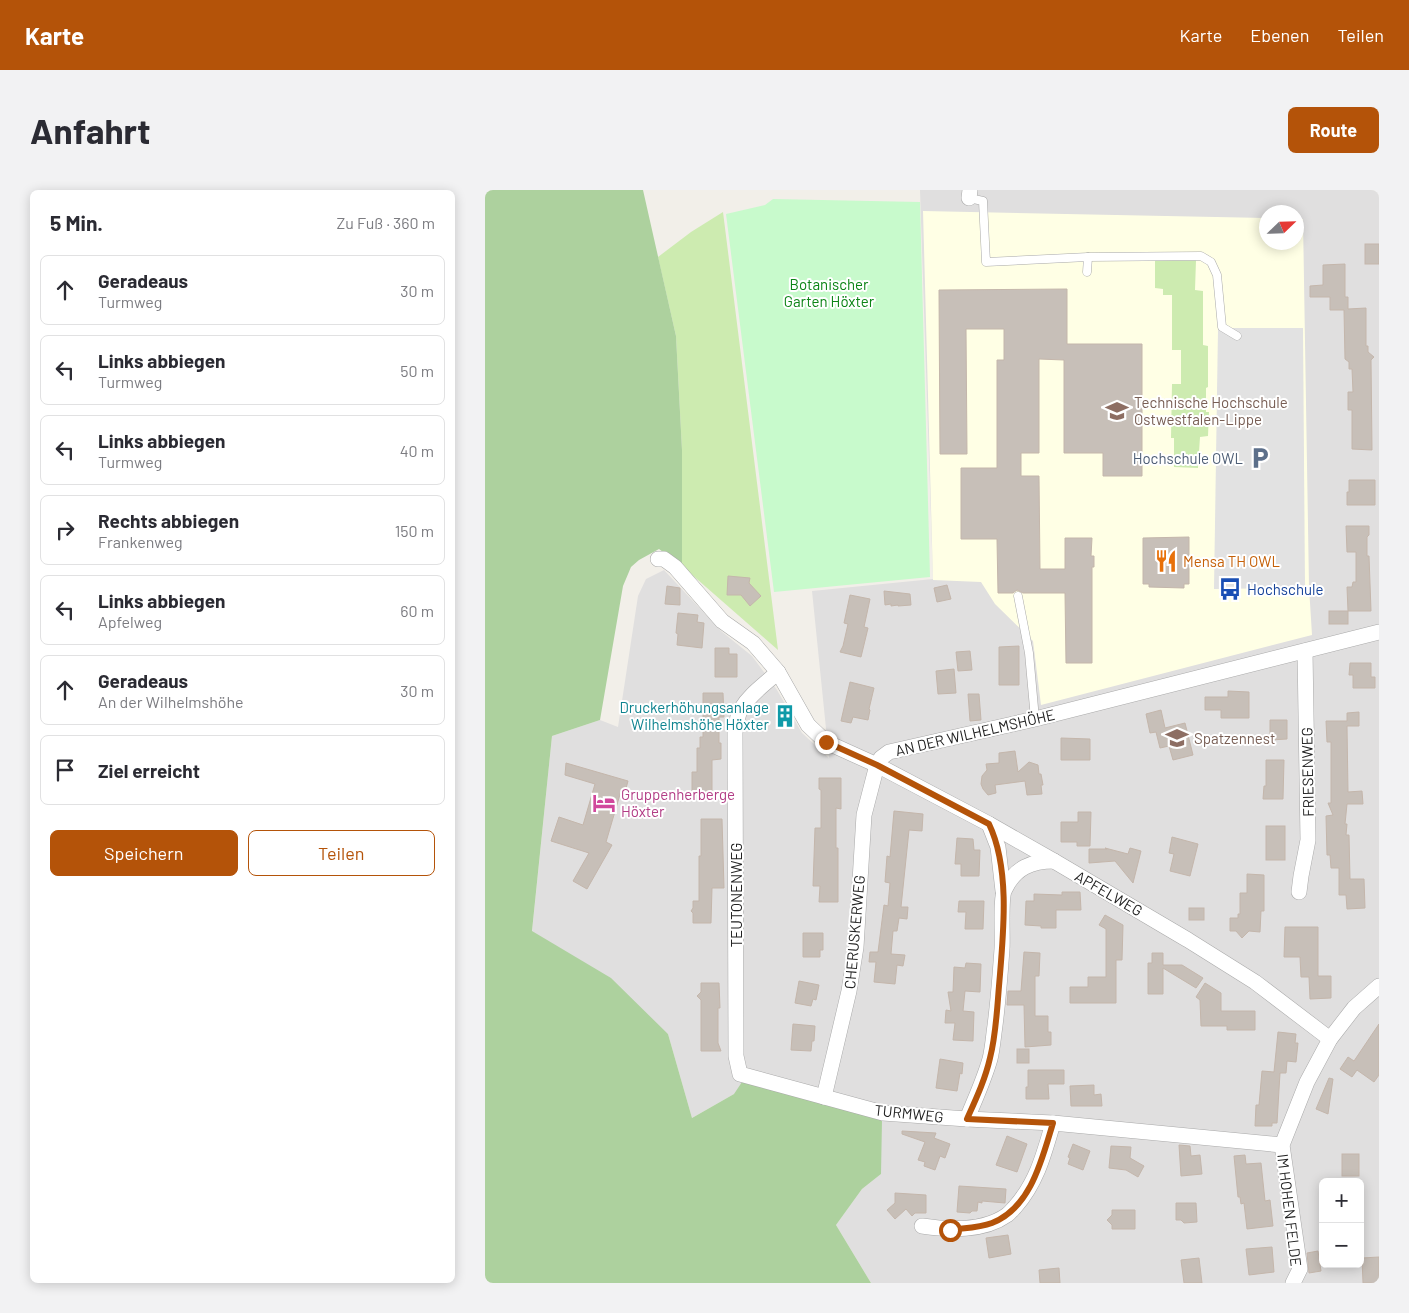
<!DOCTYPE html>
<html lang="de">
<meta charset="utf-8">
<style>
body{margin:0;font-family:Barlow,sans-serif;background:#f2f2f3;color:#2b2b33}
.controls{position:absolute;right:15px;bottom:15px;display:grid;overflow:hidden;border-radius:8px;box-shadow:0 2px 12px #0003}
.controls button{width:45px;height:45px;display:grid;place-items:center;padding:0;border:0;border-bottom:1px solid #e1e1e2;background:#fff;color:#2b2b33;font:25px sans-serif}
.compass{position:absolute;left:774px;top:15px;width:45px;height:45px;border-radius:50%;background:#fff;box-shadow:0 2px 12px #0003;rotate:67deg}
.stop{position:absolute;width:15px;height:15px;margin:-11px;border:4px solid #b45309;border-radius:50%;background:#fff}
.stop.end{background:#b45309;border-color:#fff;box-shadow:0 1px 5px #0008}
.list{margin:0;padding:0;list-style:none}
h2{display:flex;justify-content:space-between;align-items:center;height:65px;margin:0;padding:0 20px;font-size:21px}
h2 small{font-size:16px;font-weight:400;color:#7c7c81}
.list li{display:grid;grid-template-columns:32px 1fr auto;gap:15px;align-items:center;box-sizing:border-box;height:70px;margin:0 10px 10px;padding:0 10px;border:1px solid #e1e1e2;border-radius:8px}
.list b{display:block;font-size:19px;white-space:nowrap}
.list p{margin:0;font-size:16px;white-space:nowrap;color:#7c7c81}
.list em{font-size:16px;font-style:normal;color:#7c7c81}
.actions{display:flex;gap:10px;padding:15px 20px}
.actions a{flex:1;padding:11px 0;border:1px solid #b45309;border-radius:8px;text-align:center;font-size:18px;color:#b45309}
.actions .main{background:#b45309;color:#fff}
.icon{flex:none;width:28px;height:28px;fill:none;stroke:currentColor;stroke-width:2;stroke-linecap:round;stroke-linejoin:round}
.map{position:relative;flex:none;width:894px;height:1093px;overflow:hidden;border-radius:8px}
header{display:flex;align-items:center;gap:30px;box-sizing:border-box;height:70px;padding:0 25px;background:#b45309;color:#fff}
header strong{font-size:24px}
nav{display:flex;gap:28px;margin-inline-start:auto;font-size:18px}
.intro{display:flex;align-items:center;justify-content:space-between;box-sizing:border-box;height:120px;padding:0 30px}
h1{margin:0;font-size:35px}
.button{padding:12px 22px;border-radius:8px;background:#b45309;color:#fff;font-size:18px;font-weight:700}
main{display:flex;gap:30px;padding:0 30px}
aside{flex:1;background:#fff;border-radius:8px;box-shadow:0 2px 12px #0003}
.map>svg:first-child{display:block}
.residential{fill:#e0dfdf;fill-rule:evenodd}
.education{fill:#ffffe5}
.grass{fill:#cdebb0}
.forest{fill:#add19e}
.park{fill:#c8facc}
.parking{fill:#e2e2e2}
.building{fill:#c7bfb8;stroke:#c4b6ab}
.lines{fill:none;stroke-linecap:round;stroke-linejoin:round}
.lane-casing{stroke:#a9a9a9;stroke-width:9}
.street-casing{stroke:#a9a9a9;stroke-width:16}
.lane{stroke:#fff;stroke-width:8}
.street{stroke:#fff;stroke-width:15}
.route{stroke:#b45309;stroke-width:6}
.labels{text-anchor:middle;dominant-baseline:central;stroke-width:4;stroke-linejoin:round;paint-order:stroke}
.park-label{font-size:15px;fill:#0c8416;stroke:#fff}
.education-label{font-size:15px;fill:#785e54;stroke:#fff;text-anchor:start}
.service-label{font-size:15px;fill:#4e5e75;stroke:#fff;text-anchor:end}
.food-label{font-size:15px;fill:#c56008;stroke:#fff;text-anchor:start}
.transit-label{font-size:15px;fill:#164399;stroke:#fff;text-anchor:start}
.culture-label{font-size:15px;fill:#0d838f;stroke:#fff;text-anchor:end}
.street-label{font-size:15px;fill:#222;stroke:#fff}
.hotel-label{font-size:15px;fill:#b23c85;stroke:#fff;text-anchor:start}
</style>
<header>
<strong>Karte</strong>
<nav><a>Karte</a><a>Ebenen</a><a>Teilen</a></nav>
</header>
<div class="intro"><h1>Anfahrt</h1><a class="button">Route</a></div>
<main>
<aside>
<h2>5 Min.<small>Zu Fuß · 360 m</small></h2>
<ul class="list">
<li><svg class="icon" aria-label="ahead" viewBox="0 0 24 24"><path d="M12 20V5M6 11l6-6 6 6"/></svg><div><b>Geradeaus</b><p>Turmweg</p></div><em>30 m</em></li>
<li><svg class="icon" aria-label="left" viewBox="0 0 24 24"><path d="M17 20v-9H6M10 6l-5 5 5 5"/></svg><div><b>Links abbiegen</b><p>Turmweg</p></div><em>50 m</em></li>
<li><svg class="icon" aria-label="left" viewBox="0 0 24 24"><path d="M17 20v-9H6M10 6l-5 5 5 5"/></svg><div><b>Links abbiegen</b><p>Turmweg</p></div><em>40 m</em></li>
<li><svg class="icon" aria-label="right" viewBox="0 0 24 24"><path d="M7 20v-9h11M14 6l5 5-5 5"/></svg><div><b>Rechts abbiegen</b><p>Frankenweg</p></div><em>150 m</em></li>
<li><svg class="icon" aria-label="left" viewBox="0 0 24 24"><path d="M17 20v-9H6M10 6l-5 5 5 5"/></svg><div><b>Links abbiegen</b><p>Apfelweg</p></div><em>60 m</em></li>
<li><svg class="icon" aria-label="ahead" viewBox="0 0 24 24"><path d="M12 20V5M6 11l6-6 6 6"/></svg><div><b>Geradeaus</b><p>An der Wilhelmshöhe</p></div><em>30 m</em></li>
<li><svg class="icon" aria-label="arrive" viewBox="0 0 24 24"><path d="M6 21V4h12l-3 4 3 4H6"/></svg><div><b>Ziel erreicht</b></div></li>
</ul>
<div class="actions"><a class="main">Speichern</a><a>Teilen</a></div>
</aside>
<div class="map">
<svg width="894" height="1093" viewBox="0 0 894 1093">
<rect width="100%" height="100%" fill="#f2efe9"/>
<path class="residential" d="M 435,0 L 894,0 L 894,1093 L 386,1093 L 351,1035 L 377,999 L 396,984 L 249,904 L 207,928 L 183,844 L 47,742 L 67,546 L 115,530 L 133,537 L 153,406 L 161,389 L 179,380 L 236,441 L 267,466 L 292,500 L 317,543 L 344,568 L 327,401 L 448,389 ZM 782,22 L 812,22 L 812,52 L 782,52 ZM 838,992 L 875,992 L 875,1074 L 838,1074 Z"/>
<polygon class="education" points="438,21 781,28 782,52 812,52 812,29 818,29 824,397 827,445 556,515 548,451 510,414 496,392 448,390"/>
<g class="grass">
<polygon points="238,22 293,460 197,376 197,260 191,146 173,67 206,42"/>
<polygon points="670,70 711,70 710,100 718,101 718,155 723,156 723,197 721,198 721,222 724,222 723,246 715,247 713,278 689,277 689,248 686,248 687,194 696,194 696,160 687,160 687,105 678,105 678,99 670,98"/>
</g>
<polygon class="forest" points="0,0 158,0 191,146 197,260 197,376 174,359 154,370 146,377 138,396 115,530 67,546 47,741 126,788 183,844 207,928 249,904 257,892 397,930 396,984 377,999 351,1035 386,1093 0,1093"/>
<polygon class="park" points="288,9 435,12 445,387 289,402 241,24 280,15"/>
<polygon class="parking" points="733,138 818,138 820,398 729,399"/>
<g class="building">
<rect x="880" y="54" width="14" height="20"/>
<polygon points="860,74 860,107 863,107 863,119 881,118 881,156 883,156 883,162 889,167 886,170 887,260 867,259 867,220 863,220 863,202 868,202 867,179 864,179 864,172 860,169 859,120 845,120 845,107 825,107 825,96 838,95 838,75"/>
<polygon points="582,99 582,154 657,154 657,286 618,286 618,263 579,263 579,170 554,169 554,263 536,263 536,286 554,286 555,379 580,379 580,348 607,348 606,366 609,366 609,377 607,377 607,473 581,473 580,403 538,403 532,400 528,403 513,403 512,349 476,349 476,278 512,278 512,170 519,170 519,139 481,139 482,264 455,264 454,100"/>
<polygon points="864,290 890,290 890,315 862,315 862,302 864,302"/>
<polygon points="861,336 884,336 884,345 882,347 882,366 884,366 886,421 863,421 862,397 867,397 868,392 871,392 871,362 862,362"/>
<polygon points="704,347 704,394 699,394 699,398 664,397 664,394 658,394 658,348"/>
<polygon points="243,386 265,388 264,393 276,406 265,416 256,405 242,405"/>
<polygon points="462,395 466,409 452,412 449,398"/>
<polygon points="182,396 195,398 195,415 180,414"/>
<polygon points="399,401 425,404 426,415 413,416 413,415 406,416 406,414 400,415"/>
<polygon points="365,405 385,409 379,437 383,438 376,467 355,462 358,456 363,434 359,433"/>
<rect x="844" y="421" width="19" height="13"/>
<polygon points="193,423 213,425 212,432 219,433 217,458 192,455 193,444 191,443"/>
<polygon points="534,456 534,495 514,495 514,457"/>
<polygon points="230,458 244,458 244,464 252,464 252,487 230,487"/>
<polygon points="485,461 487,480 473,481 471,462"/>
<polygon points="865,473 886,473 886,487 890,487 890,498 868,498 868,485 864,485"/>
<polygon points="469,479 471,503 453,504 451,481"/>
<polygon points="365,492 389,498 384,519 385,520 383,530 368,527 366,533 356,531"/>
<polygon points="743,501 764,502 764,528 736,528 736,520 720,520 720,507 743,507"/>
<polygon points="218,503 238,503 239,527 234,527 234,553 236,553 236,569 227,570 227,605 207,605 207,582 212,582 212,558 215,558 215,547 218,547"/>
<polygon points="483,504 494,504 496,530 485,531"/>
<polygon points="676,520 680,538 700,533 708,565 688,570 684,556 675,558 671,542 665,543 661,524"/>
<polygon points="874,522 874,536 862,536 863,602 877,601 878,614 862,614 860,634 862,634 861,645 864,645 865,689 879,689 880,718 862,719 861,705 854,705 854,678 846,678 845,665 842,665 841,626 848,625 843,613 846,613 846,552 842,552 841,531 862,531 862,523"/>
<polygon points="785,530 802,530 802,549 785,550"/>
<polygon points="576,548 605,549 605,570 576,570"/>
<polygon points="530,561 533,582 544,572 553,575 554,584 556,584 558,595 556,595 557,604 542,605 540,591 510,595 511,603 503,605 498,599 496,594 497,586 502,580 501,574 514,573 514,563"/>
<polygon points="781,570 799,570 798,609 778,609 779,596 781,596"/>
<polygon points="81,573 143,591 140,602 136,601 121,652 127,655 102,699 88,691 104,663 66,651 74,627 98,635 110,594 80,585"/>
<polygon points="334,588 356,588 356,619 351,618 351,658 353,658 353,712 334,712 335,696 328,696 330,638 336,638 336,600 334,599"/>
<polygon points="409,621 438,624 437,641 424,640 416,717 423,717 422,729 414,728 412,741 408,741 406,764 420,765 418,776 412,775 410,794 389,792 391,772 384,772 385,762 393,762 399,715 403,716 405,693 400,692 402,666 405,667"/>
<polygon points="593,622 606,622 605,656 592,656 592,652 576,652 576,632 593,632"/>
<polygon points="216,629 237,629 239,698 227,698 226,733 208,733 208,723 206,721 208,718 208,711 214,711 214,666 216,666"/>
<rect x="781" y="636" width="19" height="34"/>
<polygon points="687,647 713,654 705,686 685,681 689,664 684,663"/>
<polygon points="472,648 488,649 489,660 495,660 494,686 476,686 476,674 470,674"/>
<polygon points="620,658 643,664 645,658 656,661 648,693 630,671 604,673 604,659 622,659"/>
<polygon points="762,684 779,685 779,721 776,721 775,742 764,741 757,748 751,741 745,741 745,728 753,728 753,724 755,724 755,703 762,703"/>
<polygon points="577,702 595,702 596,720 571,720 571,738 556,738 556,736 540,735 541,711 549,711 549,704 577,705"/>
<polygon points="474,711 499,711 498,739 480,739 481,722 473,722"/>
<rect x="704" y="718" width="15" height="12"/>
<polygon points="620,725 638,735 637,770 631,770 631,813 585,813 585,797 603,797 603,787 621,787 621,739 614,735"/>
<polygon points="800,737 833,737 833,786 846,786 846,808 825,809 824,787 816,787 815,767 799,767"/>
<polygon points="318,743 338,743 338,760 335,760 335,767 318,767"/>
<polygon points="539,762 555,763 554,786 550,786 550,826 563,826 563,842 566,842 566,855 540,857 539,815 522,815 523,801 536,801"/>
<polygon points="667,763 678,763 678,775 697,775 718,788 711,798 678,778 678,804 663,804 663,773 667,773"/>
<polygon points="481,773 496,774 495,802 480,801 478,821 489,822 488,851 468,850 470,833 460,833 461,820 466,821 463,802 468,802 469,777 480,778"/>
<polygon points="314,791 334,795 331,810 328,809 326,816 310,813"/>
<polygon points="216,793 234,793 235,818 233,818 233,853 236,861 216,861 216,810 212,806 216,802"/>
<polygon points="720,793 736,803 736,821 770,821 770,840 742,840 742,836 716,836 715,810 711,807"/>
<polygon points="308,834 330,836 329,851 327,851 326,861 306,860"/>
<polygon points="894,834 894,885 889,892 872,880 867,887 855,879 863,867 869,871"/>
<polygon points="793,842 811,844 810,853 813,853 811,872 802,871 801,883 795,883 792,933 787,933 787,936 770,936 771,915 774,915 777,881 789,882"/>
<rect x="532" y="859" width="12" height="14"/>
<polygon points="455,869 478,873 477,884 475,883 472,901 451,898"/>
<polygon points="543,880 579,880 579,894 563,894 564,909 541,909 541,897 543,897"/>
<polygon points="844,888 848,889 843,924 831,919"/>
<polygon points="609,895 609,905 616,904 617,916 586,916 585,896"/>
<polygon points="417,941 451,943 449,948 465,954 460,968 455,966 450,980 439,976 440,972 433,970 440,952 417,944"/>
<polygon points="522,946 542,954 532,982 511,975"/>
<polygon points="588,954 605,961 598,980 583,974 585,968 583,967"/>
<polygon points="694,955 705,956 706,966 715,965 717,984 696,986"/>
<polygon points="626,956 646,957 645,968 659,976 653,987 641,980 624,978"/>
<rect x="857" y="964" width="17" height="22"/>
<polygon points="760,965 761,974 776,973 780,1011 785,1010 788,1036 762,1039 759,1013 756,1014 755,1007 753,1007 749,966"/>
<polygon points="474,996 521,999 520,1013 497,1011 497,1013 493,1012 492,1021 487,1021 485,1023 472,1022"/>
<polygon points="410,1003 441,1005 441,1023 430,1023 427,1026 421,1019 410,1029 402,1020 410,1013"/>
<polygon points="691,1013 711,1013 712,1032 699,1033 696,1030 691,1030"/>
<polygon points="627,1020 650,1020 650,1039 627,1039 627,1035 622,1030 627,1025"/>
<polygon points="523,1045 526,1064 504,1068 501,1048"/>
<polygon points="787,1057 789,1082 764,1085 761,1059"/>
<polygon points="833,1061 836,1081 824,1083 822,1063"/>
<polygon points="894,1067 894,1093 878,1093 877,1068"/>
<polygon points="714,1068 717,1093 699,1093 696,1070"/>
<polygon points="574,1078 575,1093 555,1093 554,1080"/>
</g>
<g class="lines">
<defs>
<g id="lane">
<polyline points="484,8 498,11 501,72 603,67 716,66 726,72 732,85 737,137 752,146"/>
<polyline points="602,82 603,67"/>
<polyline points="533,406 544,463 550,529"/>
</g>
<g id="street">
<polyline points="484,8 485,0"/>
<polyline points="173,369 179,369 190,377 237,431 268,453 293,482 323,535 341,552 392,575 504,634 569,671 703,750 770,792 845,849"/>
<path d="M 293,482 C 280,494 265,504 256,519 C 252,526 251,535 250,543 L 251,866 L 255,884 L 398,923 L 482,929 L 568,933 L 797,955"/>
<polyline points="504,634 513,657 518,701"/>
<polyline points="814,702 816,686 823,650 820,461"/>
<polyline points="339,907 364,801 371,757 379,625 392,575 396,568 404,562 550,529 894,442"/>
<path d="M 482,929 C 490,909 499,890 505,869 C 507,861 508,851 509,843 C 513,815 515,787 517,759 C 518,747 515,707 520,699 C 530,678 546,671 569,671"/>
<path d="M 437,1036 C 464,1040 498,1042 522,1025 C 525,1023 528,1019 530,1017 C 552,992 559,964 568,933"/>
<polyline points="808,1093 815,1079 797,955 822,892 845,849 869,818 894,796"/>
</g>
</defs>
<use href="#lane" class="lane-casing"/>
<use href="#street" class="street-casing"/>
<use href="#lane" class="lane"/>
<use href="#street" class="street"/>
</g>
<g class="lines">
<path class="route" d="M 341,552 L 392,575 L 504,634 C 526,680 518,747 514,796 C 512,820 511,845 505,868 C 500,890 491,909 482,929 L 568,933 C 557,969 546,1018 507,1033 C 494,1038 479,1038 465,1040"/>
</g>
<defs>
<symbol id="university-bare" viewBox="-9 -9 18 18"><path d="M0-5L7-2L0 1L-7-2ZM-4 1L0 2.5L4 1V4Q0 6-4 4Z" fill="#8d6e63" stroke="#fff" stroke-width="2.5" paint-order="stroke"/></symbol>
<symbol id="parking-bare" viewBox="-9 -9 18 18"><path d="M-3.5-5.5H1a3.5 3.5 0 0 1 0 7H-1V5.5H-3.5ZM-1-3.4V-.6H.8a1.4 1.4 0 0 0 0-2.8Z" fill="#5c6f8a" stroke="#fff" stroke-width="2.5" paint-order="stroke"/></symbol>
<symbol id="restaurant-bare" viewBox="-9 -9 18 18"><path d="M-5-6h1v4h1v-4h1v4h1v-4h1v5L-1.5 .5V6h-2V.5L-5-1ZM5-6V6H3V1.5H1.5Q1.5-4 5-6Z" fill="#e8710a" stroke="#fff" stroke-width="2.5" paint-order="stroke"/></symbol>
<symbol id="bus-bare" viewBox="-9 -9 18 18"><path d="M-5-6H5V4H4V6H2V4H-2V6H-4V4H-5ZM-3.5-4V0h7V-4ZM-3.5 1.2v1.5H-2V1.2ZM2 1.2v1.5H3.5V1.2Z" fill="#1a4fb4" stroke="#fff" stroke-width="2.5" paint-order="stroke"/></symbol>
<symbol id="building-bare" viewBox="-9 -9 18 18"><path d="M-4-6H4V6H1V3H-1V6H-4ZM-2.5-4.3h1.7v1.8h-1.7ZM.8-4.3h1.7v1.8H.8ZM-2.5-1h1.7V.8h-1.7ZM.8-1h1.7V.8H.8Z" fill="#0f9aa8" stroke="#fff" stroke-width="2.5" paint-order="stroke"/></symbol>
<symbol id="school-bare" viewBox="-9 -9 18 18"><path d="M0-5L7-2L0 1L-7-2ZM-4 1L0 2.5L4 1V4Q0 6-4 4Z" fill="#8d6e63" stroke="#fff" stroke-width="2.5" paint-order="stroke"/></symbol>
<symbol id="hotel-bare" viewBox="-9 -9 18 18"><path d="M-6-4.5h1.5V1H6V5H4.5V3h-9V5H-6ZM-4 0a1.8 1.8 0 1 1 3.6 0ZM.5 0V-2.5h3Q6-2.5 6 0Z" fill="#d1479c" stroke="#fff" stroke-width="2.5" paint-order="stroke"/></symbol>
</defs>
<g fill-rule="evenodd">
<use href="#university-bare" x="616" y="205" width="32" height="32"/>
<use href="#parking-bare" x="759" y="252" width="32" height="32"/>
<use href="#restaurant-bare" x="665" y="355" width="32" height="32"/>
<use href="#bus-bare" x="729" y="383" width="32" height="32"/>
<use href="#building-bare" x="284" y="510" width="32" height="32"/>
<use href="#school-bare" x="676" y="532" width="32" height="32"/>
<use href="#hotel-bare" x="103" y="597" width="32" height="32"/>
</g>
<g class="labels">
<g class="park-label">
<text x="344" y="94">Botanischer<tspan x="344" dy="17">Garten Höxter</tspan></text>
</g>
<g class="education-label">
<text x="649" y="212">Technische Hochschule<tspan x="649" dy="17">Ostwestfalen-Lippe</tspan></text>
<text x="709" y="548">Spatzennest</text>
</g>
<g class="service-label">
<text x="758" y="268">Hochschule OWL</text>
</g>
<g class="food-label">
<text x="698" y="371">Mensa TH OWL</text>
</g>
<g class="transit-label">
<text x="762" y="399">Hochschule</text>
</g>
<g class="culture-label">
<text x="284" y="517">Druckerhöhungsanlage<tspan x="284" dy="17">Wilhelmshöhe Höxter</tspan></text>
</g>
<g class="street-label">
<text transform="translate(490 542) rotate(-13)">AN DER WILHELMSHÖHE</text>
<text transform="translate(822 582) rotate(-91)">FRIESENWEG</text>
<text transform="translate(624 703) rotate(30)">APFELWEG</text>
<text transform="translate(251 705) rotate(-90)">TEUTONENWEG</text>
<text transform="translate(369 742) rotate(-85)">CHERUSKERWEG</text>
<text transform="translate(424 923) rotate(6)">TURMWEG</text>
<text transform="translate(805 1020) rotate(83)">IM HOHEN FELDE</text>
</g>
<g class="hotel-label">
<text x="136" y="604">Gruppenherberge<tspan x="136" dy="17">Höxter</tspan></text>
</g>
</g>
</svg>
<div class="controls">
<button>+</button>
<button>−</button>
</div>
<svg class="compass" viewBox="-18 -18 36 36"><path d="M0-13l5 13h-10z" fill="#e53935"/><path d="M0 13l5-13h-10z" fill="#7c7c81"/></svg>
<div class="stop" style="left:465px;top:1040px"></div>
<div class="stop end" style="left:341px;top:552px"></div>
</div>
</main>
